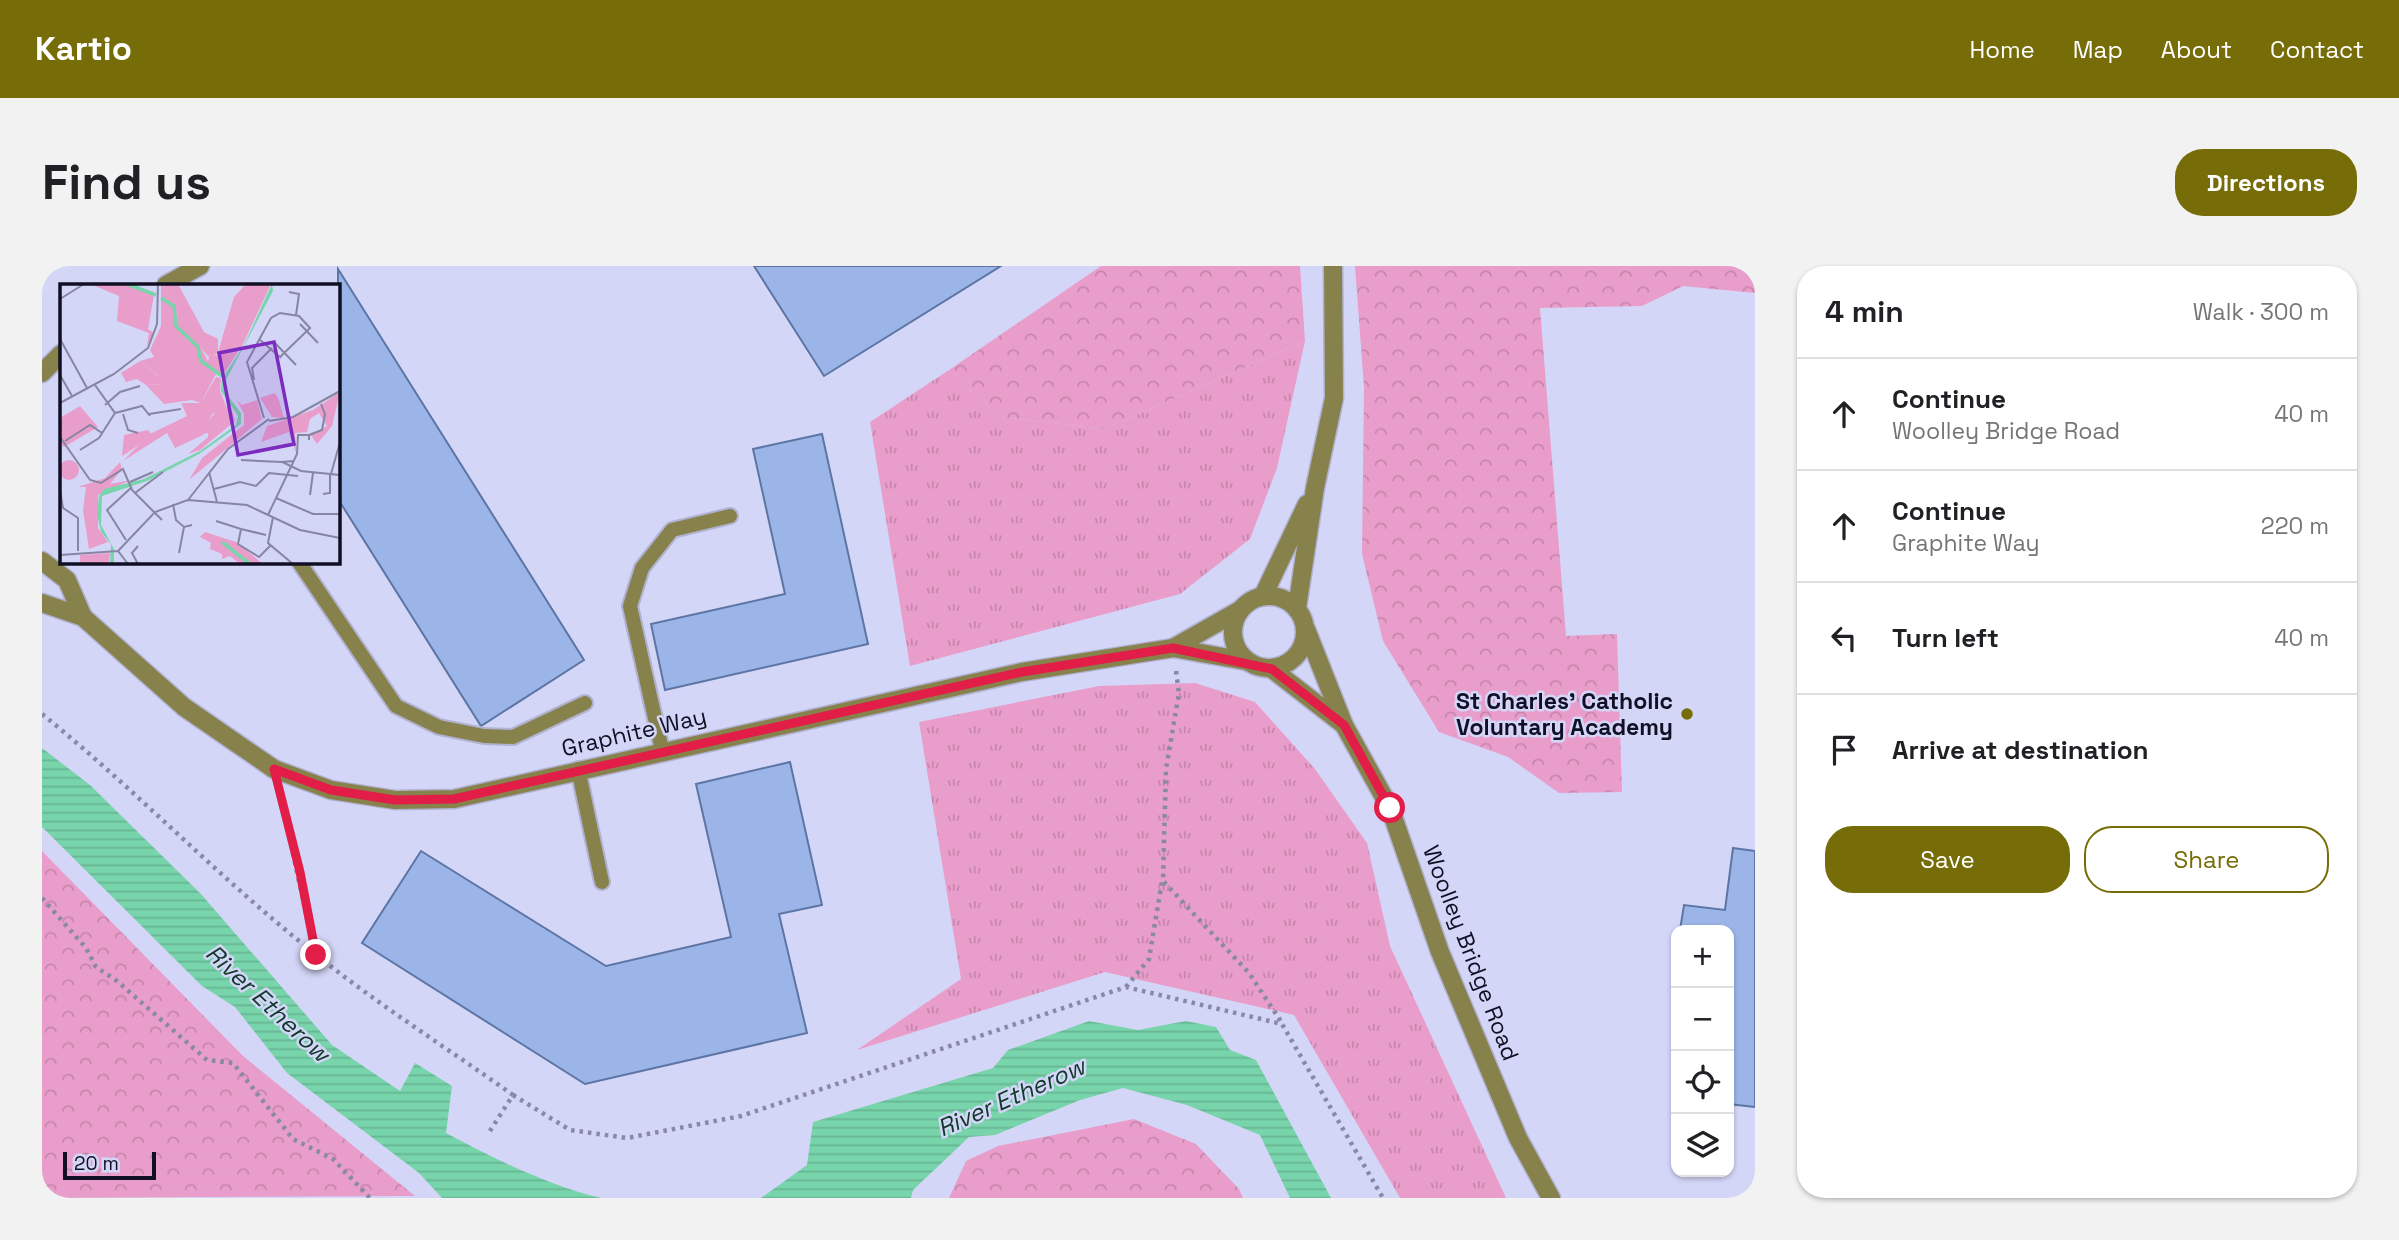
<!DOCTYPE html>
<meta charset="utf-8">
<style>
body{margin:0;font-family:"Space Grotesk",sans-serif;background:#f2f2f2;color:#202124}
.controls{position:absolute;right:21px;bottom:21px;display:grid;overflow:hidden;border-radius:14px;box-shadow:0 2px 5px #0004}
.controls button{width:63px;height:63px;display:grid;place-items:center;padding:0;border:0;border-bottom:2px solid #e0e0e0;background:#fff;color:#202124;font:35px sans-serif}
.scale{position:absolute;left:21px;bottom:18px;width:93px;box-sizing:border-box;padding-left:7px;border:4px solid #100f23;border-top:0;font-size:19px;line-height:24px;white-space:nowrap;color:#100f23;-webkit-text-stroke:5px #d4d6f8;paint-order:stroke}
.stop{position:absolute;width:21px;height:21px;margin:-16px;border:5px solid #e11d48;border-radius:50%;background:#fff}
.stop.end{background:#e11d48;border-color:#fff;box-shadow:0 2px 7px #0008}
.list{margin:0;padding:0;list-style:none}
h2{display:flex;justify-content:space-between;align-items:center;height:91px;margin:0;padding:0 28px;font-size:30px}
h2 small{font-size:23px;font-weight:400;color:#757577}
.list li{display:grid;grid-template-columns:46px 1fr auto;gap:21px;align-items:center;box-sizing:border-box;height:112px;padding:0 28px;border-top:2px solid #e0e0e0}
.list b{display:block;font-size:26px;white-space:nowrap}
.list p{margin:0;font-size:23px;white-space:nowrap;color:#757577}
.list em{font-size:23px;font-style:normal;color:#757577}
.actions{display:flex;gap:14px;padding:21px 28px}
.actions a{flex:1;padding:16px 0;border:2px solid #766d08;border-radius:28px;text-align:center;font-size:24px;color:#766d08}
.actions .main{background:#766d08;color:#fff}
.icon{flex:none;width:38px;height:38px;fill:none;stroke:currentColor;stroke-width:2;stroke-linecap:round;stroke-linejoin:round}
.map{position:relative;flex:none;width:1713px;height:932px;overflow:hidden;border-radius:28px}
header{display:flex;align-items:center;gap:42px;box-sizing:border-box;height:98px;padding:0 35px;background:#766d08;color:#fff}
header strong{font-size:33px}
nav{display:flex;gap:38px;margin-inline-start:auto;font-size:24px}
.intro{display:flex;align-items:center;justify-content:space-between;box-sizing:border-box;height:168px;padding:0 42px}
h1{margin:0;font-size:49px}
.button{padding:18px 32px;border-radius:28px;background:#766d08;color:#fff;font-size:24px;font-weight:700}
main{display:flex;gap:42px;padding:0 42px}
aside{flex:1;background:#fff;border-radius:28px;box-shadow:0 2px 5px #0004}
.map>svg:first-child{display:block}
.grass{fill:url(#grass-tufts)}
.forest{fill:url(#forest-crowns)}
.water{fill:url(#water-rules)}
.building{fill:#9bb5e8;stroke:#5d75a4;stroke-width:2}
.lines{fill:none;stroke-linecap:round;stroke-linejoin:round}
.service-casing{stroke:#b1b2d2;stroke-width:18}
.minor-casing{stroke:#b1b2d2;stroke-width:21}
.tertiary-casing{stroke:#b1b2d2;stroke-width:21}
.path{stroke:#8889a5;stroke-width:4.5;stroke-dasharray:3.5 5;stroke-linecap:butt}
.service{stroke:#87824b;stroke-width:14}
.minor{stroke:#87824b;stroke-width:18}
.tertiary{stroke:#87824b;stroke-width:18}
.route{stroke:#e11d48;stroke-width:9}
.poi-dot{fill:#766d08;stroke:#d4d6f8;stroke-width:2.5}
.labels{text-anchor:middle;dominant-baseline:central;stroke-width:5;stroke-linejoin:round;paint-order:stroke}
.poi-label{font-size:23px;font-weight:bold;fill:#100f23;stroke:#d4d6f8;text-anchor:end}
.street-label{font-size:23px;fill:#100f23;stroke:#d4d6f8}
.water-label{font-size:24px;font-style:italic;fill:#103928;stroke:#d4d6f8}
.inset-river{fill:none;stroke:#78d4ab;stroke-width:3.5}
.inset-road{fill:none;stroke:#8686a3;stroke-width:2}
.view{fill:#7b2cbf;fill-opacity:0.15;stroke:#7b2cbf;stroke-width:3.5}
.inset-edge{fill:none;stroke:#100f23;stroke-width:3.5}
</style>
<header>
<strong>Kartio</strong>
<nav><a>Home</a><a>Map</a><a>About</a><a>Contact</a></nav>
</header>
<div class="intro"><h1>Find us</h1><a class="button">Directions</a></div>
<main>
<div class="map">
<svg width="1713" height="932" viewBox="0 0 1713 932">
<defs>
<pattern id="grass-tufts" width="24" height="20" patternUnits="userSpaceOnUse" patternTransform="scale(1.75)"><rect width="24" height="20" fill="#e99dca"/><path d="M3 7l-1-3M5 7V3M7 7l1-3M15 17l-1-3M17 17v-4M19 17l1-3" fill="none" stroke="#c786ad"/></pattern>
<pattern id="forest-crowns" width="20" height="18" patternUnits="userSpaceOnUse" patternTransform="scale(1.75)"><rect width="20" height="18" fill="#e99dca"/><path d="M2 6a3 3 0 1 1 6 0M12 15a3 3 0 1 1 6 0" fill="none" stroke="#c786ad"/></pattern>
<pattern id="water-rules" width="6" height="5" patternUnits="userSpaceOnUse" patternTransform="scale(1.75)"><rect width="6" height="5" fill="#78d4ab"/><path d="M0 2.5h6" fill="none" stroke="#67b593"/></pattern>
</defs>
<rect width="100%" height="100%" fill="#d4d6f8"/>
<g class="grass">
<polygon points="1263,75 1235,202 1208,273 1138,328 868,400 828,156 907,104 958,151 1062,163"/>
<polygon points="1153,417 1213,436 1273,503 1325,577 1348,680 1464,932 1358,932 1252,749 1063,706 815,784 919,713 877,456 1057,420"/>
</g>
<g class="forest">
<polygon points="1059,0 1258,0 1263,75 1062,163 958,151 907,104"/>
<polygon points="1313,0 1713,0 1713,27 1641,20 1600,40 1498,42 1524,370 1575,368 1580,526 1517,527 1466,491 1397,466 1341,375 1320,288 1322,122"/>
<polygon points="0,585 201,790 373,930 0,932"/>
<polygon points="1092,853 1154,878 1197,923 1201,932 907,932 924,895 956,880"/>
</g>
<g class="water">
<path d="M 0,482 L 48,519 L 159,628 L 290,779 L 358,825 L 373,797 L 410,820 L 404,867 C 453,893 505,919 559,932 L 400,932 L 377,907 L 245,807 L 193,741 L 160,720 L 0,561 Z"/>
<polygon points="1047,755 1096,764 1144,755 1174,761 1188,784 1214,794 1289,932 1248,932 1218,869 1145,839 1081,822 1038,834 953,869 927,871 871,924 869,932 719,932 765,899 771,856 951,802 966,784"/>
</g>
<g class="building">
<polygon points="712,0 959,0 782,110"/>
<polygon points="296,3 542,394 439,460 296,233"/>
<polygon points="780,168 826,378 623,424 609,358 743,328 711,183"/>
<polygon points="748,496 780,639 737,648 765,767 543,818 320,677 379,585 564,700 689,671 654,518"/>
<polygon points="1691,582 1713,585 1713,841 1687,838 1687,664 1638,664 1642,639 1683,644"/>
</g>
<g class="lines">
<defs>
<g id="service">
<polyline points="257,296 354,440 397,461 442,470 471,471 543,437"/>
<polyline points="620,484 588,340 600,302 630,264 688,250"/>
<polyline points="536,503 560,616"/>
</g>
<g id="minor">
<polyline points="124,19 158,0"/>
<polyline points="0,107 19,88"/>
<polyline points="0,295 25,314 41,351"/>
<polyline points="0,337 41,351 142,441 232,503 289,524 353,534 412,533 980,406 1131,382 1204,395"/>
<polyline points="1131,382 1198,344"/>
</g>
<g id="tertiary">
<circle cx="1227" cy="366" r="36"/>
<polyline points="1221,330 1265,238"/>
<polyline points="1255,342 1273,222 1292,132 1291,0"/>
<polyline points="1264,363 1302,459 1348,542 1398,686 1476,872 1509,932"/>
<polyline points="1230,403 1302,459"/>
</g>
</defs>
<use href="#service" class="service-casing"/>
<use href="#minor" class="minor-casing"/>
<use href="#tertiary" class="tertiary-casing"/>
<g class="path">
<polyline points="1134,405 1137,427 1124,503 1121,615 1207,707 1240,757"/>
<path d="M 0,448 C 94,524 177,612 272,687 C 335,738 405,782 471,829 L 446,868"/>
<polyline points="238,529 273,688"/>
<polyline points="0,632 44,682 54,701 75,715 165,794 191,797 251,873 291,893 328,932"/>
<polyline points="1084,721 1107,693 1120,615"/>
<polyline points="471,829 528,864 585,872 699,850 1084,721 1240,758 1341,932"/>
</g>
<use href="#service" class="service"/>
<use href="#minor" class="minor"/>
<use href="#tertiary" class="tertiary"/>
</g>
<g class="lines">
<polyline class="route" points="274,689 258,606 232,503 289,524 353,534 412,533 980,406 1131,382 1230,403 1302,459 1348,542"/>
</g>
<circle class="poi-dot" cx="1645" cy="448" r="7"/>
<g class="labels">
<g class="poi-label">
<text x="1631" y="435">St Charles' Catholic<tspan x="1631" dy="26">Voluntary Academy</tspan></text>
</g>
<g class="street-label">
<text transform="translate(592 466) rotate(-13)">Graphite Way</text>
<text transform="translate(1429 687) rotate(69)">Woolley Bridge Road</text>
</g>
<g class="water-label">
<text transform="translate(226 737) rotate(43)">River Etherow</text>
<text transform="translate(969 831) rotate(-24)">River Etherow</text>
</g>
</g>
<g transform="translate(18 18)">
<rect width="280" height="280" fill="#d4d6f8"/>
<path d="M 214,109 L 218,113 L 224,134 L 212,133 L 200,114 ZM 177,116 L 182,121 L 197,116 L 202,135 L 129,196 L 142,174 L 184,141 L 184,130 Z" fill="#e99dca"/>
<path d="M 30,0 L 66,0 L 94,11 L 88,45 L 94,49 L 87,62 L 89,49 L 57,37 L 59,12 ZM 101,0 L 117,21 L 118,36 L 135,52 L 148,77 L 151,69 L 157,72 L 174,13 L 186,0 L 211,0 L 183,60 L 163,91 L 157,88 L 141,119 L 132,116 L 104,120 L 86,101 L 102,100 L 116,106 L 80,77 L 94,73 L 90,66 L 101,42 ZM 280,108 L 272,142 L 257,160 L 251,151 L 267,142 L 259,129 L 250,135 L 247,148 L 235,149 L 236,169 L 229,148 L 201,158 L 207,142 L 253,126 ZM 160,122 L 171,123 L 175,137 L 140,166 L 128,170 L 148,153 L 148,149 L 142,150 L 145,142 ZM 88,146 L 93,152 L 62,172 L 64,151 ZM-1 186a10 10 0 1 1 20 0a10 10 0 1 1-20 0ZM 60,178 L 62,185 L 50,200 L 71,196 L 38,211 L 38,244 L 48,258 L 29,265 L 23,226 L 26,203 L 18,203 L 45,194 ZM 50,269 L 49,280 L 20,280 L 20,271 Z" fill="#e99dca"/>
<path d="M 101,0 L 118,0 L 144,48 L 158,55 L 158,70 L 149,71 L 157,83 L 118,36 L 117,21 ZM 80,77 L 98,92 L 109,86 L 115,91 L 116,106 L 109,108 L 102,100 L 86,101 L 77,95 L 66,98 L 61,89 ZM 156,93 L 161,94 L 160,107 L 166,122 L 152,130 L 143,151 L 115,164 L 107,149 L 63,177 L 90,150 L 127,132 L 121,119 L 141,119 ZM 20,122 L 38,143 L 4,163 L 0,160 L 0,134 ZM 145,248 L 176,258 L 203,280 L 180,280 L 170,272 L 162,275 L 162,270 L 150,265 L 151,259 L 140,253 Z" fill="#e99dca"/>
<path d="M 212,0 L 213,7 L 166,96 L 165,108 L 181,129 L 181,140 L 139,170 L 87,197 L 42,212 L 41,241 L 54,265 L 54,280 L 50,280 L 51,260 L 41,248 L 37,230 L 39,212 L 44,205 L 84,195 L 140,167 L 176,141 L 178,132 L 161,107 L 162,95 L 184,61 Z" fill="#78d4ab"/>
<path class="inset-river" d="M 67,0 L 96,11M 101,14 L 114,22 L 116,42 L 138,63 L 141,77 L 165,94M 162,258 L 190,280"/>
<path class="inset-road" d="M 229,8 L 239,10 L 236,31M 0,15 L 24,0M 240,40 L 258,59M 0,55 L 27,104M 199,55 L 221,74M 214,58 L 236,81M 0,91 L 12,112M 194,96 L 192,84 L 212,64M 35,101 L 55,129 L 82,122 L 90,132M 0,119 L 54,90 L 88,64 L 97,40 L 98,0M 45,121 L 60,108 L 80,102M 63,130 L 68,146 L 78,149M 89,130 L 121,125M 204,134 L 187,78 L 211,34 L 220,29 L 239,32 L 250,44 L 220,73M 209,137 L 233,133 L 280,107M 249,151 L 262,146 L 265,130 L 261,120M 0,153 L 30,196 L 41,199 L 63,185 L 72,206 L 102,236M 5,157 L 30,141 L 42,149M 20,166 L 39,154 L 55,129M 181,176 L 222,178M 234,177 L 222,178 L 241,187 L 280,191M 149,188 L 157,218M 271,190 L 280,158M 70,198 L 93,188M 154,205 L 180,198 L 196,202 L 209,189 L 238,192M 0,206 L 3,224 L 18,234 L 18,267M 75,209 L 103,188M 263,210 L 270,209 L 270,190M 250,211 L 253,189M 216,214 L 253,230 L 280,230M 128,216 L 187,221 L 240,246 L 280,254M 113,220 L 116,236 L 124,243 L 132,241M 208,231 L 237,170 L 238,151 L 249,151 L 249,156M 213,233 L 208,259 L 233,280M 156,237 L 181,245M 206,251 L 181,245 L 178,260 L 199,273 L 210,262M 66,256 L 47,226 L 72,203M 78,262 L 72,269 L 78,280M 58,267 L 95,228 L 128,216 L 168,165 L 209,135M 119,269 L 124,243M 0,271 L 58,267 L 68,280"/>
<path class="view" d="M 214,58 L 234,160 L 178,171 L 159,69 Z"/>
<rect width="280" height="280" class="inset-edge"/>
</g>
</svg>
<div class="controls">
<button>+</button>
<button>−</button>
<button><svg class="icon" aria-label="locate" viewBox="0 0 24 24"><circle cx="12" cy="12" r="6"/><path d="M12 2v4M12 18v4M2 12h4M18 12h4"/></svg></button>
<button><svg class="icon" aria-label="layers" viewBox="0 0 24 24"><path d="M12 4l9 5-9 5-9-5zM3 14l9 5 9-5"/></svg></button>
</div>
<div class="scale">20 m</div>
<div class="stop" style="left:1348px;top:542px"></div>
<div class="stop end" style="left:274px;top:689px"></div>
</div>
<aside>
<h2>4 min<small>Walk · 300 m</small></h2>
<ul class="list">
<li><svg class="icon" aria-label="ahead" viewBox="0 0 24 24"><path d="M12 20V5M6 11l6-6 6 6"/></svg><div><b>Continue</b><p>Woolley Bridge Road</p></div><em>40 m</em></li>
<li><svg class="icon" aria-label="ahead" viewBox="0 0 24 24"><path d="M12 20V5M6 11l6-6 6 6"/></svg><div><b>Continue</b><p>Graphite Way</p></div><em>220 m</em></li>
<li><svg class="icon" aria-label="left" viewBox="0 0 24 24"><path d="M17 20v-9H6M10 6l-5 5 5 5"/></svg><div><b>Turn left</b></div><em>40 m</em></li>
<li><svg class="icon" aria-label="arrive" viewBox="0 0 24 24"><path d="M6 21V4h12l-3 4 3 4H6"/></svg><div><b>Arrive at destination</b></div></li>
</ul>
<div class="actions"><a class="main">Save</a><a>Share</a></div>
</aside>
</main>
